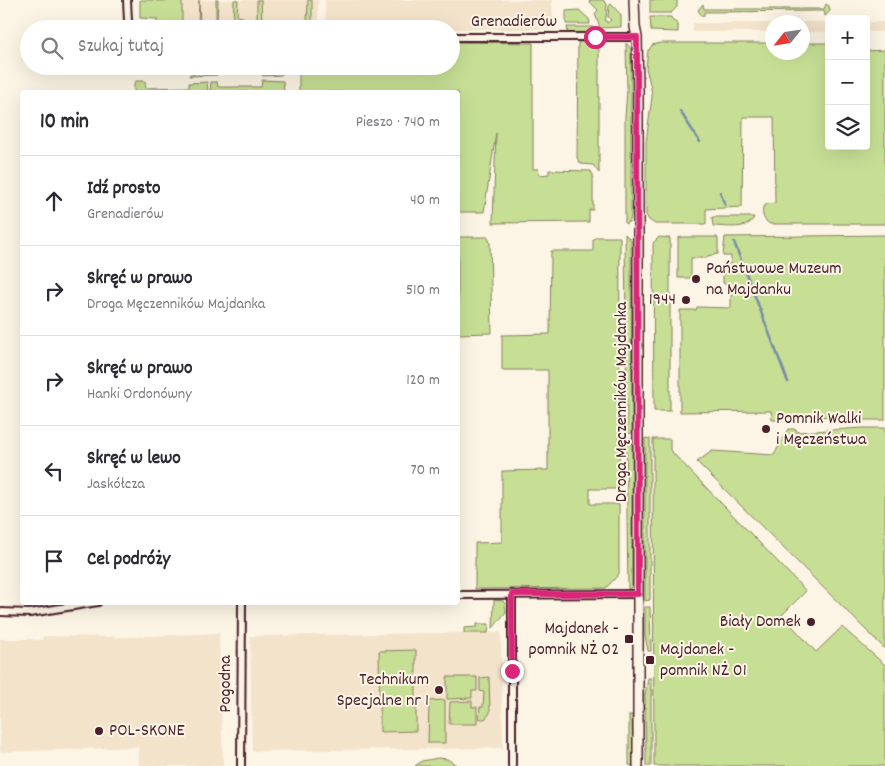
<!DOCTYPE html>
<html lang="pl">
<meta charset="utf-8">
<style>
body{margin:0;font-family:Dekko,sans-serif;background:#f7f7f7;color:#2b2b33}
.controls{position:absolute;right:15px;top:15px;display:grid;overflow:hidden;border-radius:5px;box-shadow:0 5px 20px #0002}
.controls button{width:45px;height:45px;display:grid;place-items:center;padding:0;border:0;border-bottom:1px solid #e1e1e2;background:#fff;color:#2b2b33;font:25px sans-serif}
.compass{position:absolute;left:765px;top:15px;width:45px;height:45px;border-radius:50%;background:#fff;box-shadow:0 5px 20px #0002;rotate:240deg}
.stop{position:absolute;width:15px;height:15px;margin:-11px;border:4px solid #db2777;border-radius:50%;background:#fff}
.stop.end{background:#db2777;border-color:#fff;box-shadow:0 1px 5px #0008}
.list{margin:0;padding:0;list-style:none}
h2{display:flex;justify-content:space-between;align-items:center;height:65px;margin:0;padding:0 20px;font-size:21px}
h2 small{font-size:16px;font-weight:400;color:#7c7c81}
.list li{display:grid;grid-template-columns:32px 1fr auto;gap:15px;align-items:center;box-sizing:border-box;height:90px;padding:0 20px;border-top:1px solid #e1e1e2}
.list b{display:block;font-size:19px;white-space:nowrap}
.list p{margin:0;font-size:16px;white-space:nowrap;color:#7c7c81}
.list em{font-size:16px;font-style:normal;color:#7c7c81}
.icon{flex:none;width:28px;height:28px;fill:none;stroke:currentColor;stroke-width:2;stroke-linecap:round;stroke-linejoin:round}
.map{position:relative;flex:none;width:885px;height:766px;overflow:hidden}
.search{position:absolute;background:#fff;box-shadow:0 5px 20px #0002;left:20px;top:20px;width:440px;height:55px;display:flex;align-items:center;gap:12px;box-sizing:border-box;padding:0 18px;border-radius:28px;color:#7c7c81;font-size:19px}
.panel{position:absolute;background:#fff;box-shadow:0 5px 20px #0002;left:20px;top:90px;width:440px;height:515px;border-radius:5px}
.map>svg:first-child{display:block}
.built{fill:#f3e3cb}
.green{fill:#c6df95;stroke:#887f60}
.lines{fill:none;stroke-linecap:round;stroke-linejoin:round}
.stream{stroke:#798ca7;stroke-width:2.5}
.street-casing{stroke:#4a1f2b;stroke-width:10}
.secondary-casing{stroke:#4a1f2b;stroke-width:12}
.street{stroke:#fcf5e5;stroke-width:6}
.secondary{stroke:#fcf5e5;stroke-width:9}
.route{stroke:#db2777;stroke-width:6}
.poi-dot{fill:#4a1f2b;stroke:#fcf5e5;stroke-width:2}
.labels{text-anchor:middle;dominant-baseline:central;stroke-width:4;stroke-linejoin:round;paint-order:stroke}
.street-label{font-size:18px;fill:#4a1f2b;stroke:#fcf5e5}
.poi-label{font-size:18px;fill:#4a1f2b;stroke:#fcf5e5;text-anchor:start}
</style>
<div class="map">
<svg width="885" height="766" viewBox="0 0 885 766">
<rect width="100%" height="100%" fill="#fcf5e5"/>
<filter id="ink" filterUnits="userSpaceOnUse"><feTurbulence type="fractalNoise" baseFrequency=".02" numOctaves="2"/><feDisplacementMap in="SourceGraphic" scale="10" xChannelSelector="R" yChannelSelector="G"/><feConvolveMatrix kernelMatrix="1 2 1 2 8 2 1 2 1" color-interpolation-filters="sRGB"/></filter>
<g filter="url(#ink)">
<g class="built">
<polygon points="140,0 318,0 318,29 157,29 157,19 140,18"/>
<polygon points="325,0 552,0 553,29 326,29"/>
<polygon points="777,22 829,22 829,32 803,32 802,22"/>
<rect x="866" y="22" width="19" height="10"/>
<rect x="693" y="23" width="79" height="9"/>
<polygon points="501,632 503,748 252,751 250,636"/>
<polygon points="219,633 223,766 139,766 138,747 0,752 0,639 32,639 34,640 42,640 43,636 128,637"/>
</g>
<g class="green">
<polygon points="140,0 157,0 157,1 182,0 182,22 198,23 199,0 200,22 216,23 216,0 218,0 217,22 233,23 234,0 238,0 237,16 243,17 247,29 157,29 157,19 140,18"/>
<polygon points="257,0 261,0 262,22 307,22 308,0 312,0 312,29 261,29 257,23"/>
<polygon points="588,0 603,0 607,4 606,18 605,19 607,23 611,20 608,17 609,6 611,4 621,15 621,27 600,28 595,14 598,10"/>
<polygon points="650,0 677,0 677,7 671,13 650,13"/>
<polygon points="703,4 704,9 824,9 826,4 829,6 830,11 825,16 824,11 704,12 704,16 702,16 698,10"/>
<polygon points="579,10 589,19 590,24 566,24 566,11"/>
<polygon points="650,17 671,17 672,20 678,24 678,32 651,31"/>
<polygon points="567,27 593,27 593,33 568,34"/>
<polygon points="451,42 533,43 533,169 538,169 539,175 549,174 549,170 591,171 593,175 593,210 589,210 589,222 493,223 496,133 484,212 458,212 458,92 299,92 299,66 451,66"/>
<polygon points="578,42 599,42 599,173 593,165 581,164 577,158"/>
<polygon points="626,43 631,49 631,216 630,221 625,224 625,117 627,90"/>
<path d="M 661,43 L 772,43 L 772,52 L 802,52 L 803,43 L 829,43 L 829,146 L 866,146 L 866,51 L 885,50 L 885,224 L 770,224 C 763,220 762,215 763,207 L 767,204 L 775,203 L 774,117 L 743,117 L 742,207 L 706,209 L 706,224 L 655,224 L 649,220 L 646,215 L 646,142 L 652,97 L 651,88 L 646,68 L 648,50 L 649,50 L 652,45 Z"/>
<polygon points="194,66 212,66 212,74 217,75 189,76 190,74 194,74"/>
<polygon points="261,66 284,66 284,72 281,75 263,76 261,74"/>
<polygon points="262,80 283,81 284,92 210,92 211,82 217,82 218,87 261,87"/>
<polygon points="136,81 145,81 146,88 189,87 189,83 207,82 208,92 134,92 134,84"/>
<path d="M 712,217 L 754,217 C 749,231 725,226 713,226 Z"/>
<polygon points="625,234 631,240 632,433 627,434"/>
<polygon points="885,235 885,420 864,420 859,417 797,416 796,420 772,420 771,411 680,412 680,310 696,310 697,307 731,308 731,286 726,285 723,283 723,263 731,263 731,256 723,256 725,237"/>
<polygon points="458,237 488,237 490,243 492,333 458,334"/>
<polygon points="596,237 620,237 619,489 590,489 590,504 619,504 619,574 606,588 475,589 475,543 502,542 502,471 548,470 548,370 502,370 502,335 550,334 551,251 593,251 593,240"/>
<polygon points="659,237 670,238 670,411 654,411 653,243"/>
<polygon points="682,237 717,237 718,239 718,254 707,256 707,258 691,258 691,278 678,278 678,238"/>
<polygon points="863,428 885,428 885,649 697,462 712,451 774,455 788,429 796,429 797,432"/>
<polygon points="626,438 632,438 632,587 628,590"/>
<polygon points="645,438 650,439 650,600 645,601"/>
<polygon points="653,439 670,439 670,450 806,591 782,615 816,652 842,627 885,665 885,766 654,766"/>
<polygon points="494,600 503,601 505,604 506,612 493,628"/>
<polygon points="645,607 650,607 651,651 648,651 645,636"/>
<polygon points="477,624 489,624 488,633 464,633 464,628 477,627"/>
<polygon points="416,650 416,731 380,732 379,651"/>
<polygon points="447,677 477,677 477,691 472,691 472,698 447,699"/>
<polygon points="489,677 490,713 485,719 482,719 479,718 480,707 483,707 484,692 480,691 480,678"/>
<polygon points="648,678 651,678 651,766 646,766 645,695"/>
<polygon points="445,700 445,743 428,743 429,701"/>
<polygon points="472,701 472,707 477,707 477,724 449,724 450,702"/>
<polygon points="629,715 632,715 633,766 629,765"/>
<polygon points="438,758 447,759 458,766 415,766 422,761"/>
</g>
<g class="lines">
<g class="stream">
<polyline points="680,111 700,142"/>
<polyline points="720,192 725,205"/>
<polyline points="734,242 788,382"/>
</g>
<defs>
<g id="street">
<polyline points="127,0 128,21 130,29"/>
<polyline points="451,37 637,37"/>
<polyline points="512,594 512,766"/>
<polyline points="458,595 638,594"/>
<polyline points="0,612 30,613 98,602"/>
<polyline points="241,766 242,602"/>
</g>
<polyline id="secondary" points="634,0 635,27 637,37 638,91 638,766"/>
</defs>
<use href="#street" class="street-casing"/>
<use href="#secondary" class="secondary-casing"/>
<use href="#street" class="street"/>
<use href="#secondary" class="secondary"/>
</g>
</g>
<g class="lines" filter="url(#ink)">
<polyline class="route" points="512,671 512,594 638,594 637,37 595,37"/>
</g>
<g class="poi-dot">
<circle cx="696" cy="279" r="5"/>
<circle cx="686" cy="300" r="5"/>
<circle cx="766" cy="429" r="5"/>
<circle cx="811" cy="622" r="5"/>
<rect x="624" y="634" width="10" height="10" rx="2.5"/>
<rect x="645" y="655" width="10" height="10" rx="2.5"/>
<circle cx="439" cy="690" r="5"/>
<circle cx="99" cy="731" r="5"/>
</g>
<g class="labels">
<g class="street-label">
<text x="514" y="22">Grenadierów</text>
<text transform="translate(622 402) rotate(-90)">Droga Męczenników Majdanka</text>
<text transform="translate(226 684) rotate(-90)">Pogodna</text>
</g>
<g class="poi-label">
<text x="706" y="269">Państwowe Muzeum<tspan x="706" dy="21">na Majdanku</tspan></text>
<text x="676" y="300" text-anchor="end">1944</text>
<text x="776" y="419">Pomnik Walki<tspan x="776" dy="21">i Męczeństwa</tspan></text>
<text x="801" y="622" text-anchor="end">Biały Domek</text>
<text x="619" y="629" text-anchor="end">Majdanek -<tspan x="619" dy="21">pomnik NŻ 02</tspan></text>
<text x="660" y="650">Majdanek -<tspan x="660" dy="21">pomnik NŻ 01</tspan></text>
<text x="429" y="680" text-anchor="end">Technikum<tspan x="429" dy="21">Specjalne nr 1</tspan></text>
<text x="109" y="731">POL-SKONE</text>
</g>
</g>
</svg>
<div class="controls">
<button>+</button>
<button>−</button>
<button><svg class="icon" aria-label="layers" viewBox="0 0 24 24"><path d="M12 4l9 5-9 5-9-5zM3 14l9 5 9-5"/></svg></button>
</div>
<svg class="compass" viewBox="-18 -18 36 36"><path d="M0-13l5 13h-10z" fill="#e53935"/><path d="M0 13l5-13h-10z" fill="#7c7c81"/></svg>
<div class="stop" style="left:595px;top:37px"></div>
<div class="stop end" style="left:512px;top:671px"></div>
<div class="search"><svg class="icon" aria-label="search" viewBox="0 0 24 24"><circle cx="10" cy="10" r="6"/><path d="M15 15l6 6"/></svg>Szukaj tutaj</div>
<section class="panel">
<h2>10 min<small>Pieszo · 740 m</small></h2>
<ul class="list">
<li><svg class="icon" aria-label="ahead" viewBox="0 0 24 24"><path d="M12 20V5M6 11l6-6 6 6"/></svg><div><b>Idź prosto</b><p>Grenadierów</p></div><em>40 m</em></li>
<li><svg class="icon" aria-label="right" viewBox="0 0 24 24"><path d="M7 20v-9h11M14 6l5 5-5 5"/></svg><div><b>Skręć w prawo</b><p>Droga Męczenników Majdanka</p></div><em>510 m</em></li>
<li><svg class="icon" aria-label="right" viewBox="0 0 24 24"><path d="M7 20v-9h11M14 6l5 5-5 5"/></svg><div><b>Skręć w prawo</b><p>Hanki Ordonówny</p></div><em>120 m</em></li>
<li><svg class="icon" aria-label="left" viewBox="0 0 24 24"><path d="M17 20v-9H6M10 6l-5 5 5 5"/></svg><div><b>Skręć w lewo</b><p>Jaskółcza</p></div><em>70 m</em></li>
<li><svg class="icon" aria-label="arrive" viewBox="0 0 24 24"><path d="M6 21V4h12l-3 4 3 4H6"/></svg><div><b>Cel podróży</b></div></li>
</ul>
</section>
</div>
